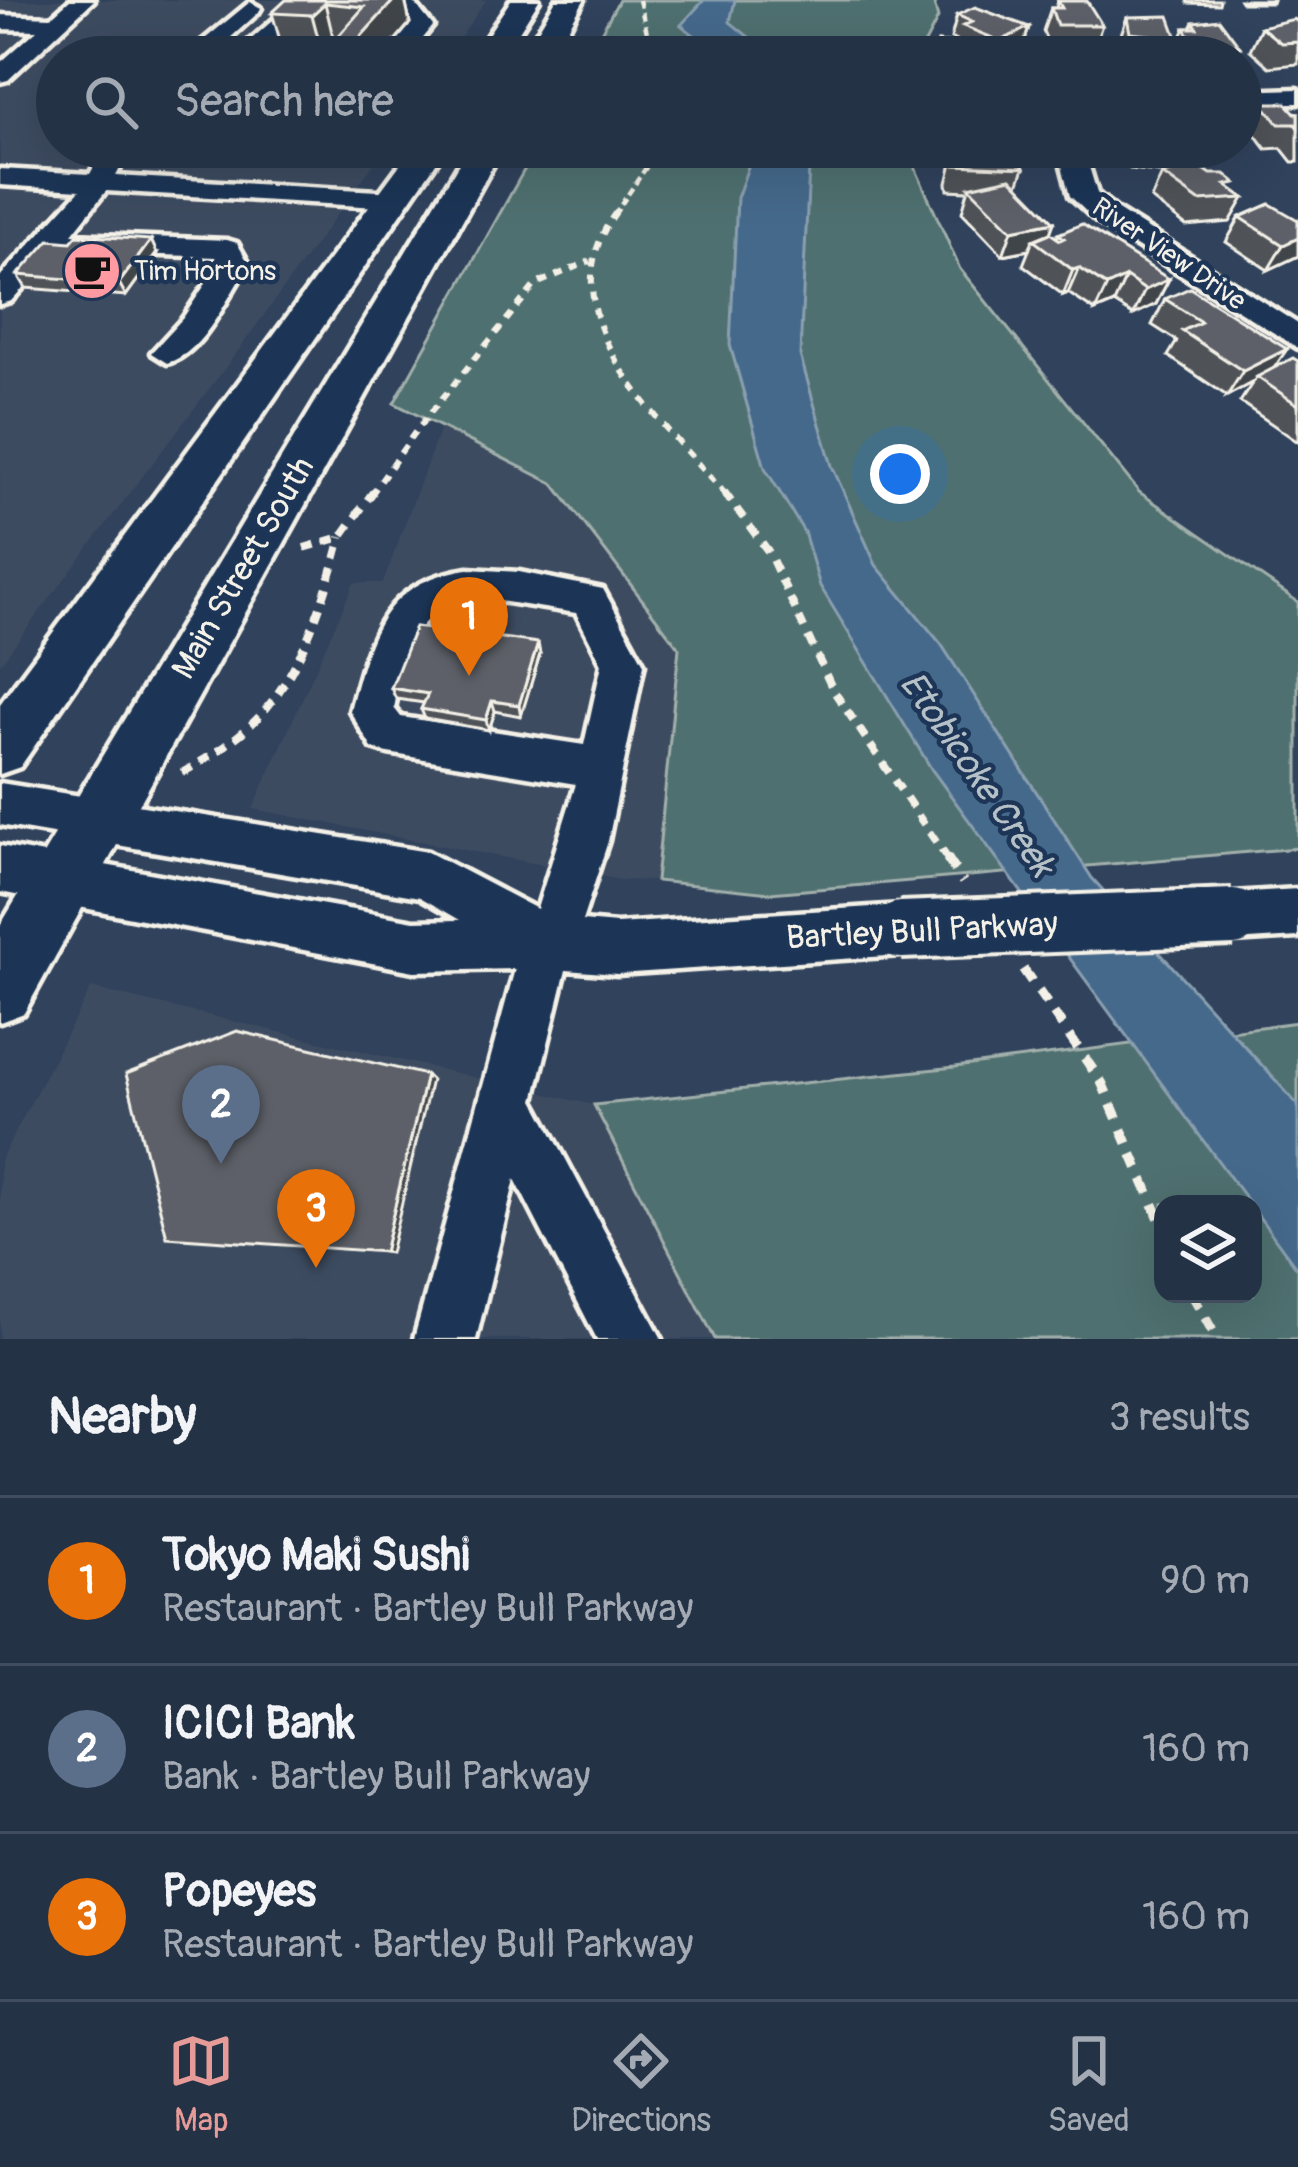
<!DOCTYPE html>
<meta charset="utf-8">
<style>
body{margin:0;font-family:Pangolin,sans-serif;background:#2c3a4c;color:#f1f3f6}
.controls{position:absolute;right:36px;bottom:36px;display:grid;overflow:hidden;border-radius:24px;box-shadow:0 12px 48px #0002}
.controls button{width:108px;height:108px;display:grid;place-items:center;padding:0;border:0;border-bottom:3px solid #414d5e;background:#243245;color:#f1f3f6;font:60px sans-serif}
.you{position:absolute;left:900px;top:474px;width:42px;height:42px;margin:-30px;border:9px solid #fff;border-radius:50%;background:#1a73e8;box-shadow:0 0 0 18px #1a73e833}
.badge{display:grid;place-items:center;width:78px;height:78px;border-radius:50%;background:#e69b98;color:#fff;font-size:39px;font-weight:700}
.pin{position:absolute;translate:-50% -99px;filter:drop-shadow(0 3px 6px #0008)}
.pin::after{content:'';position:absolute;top:63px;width:42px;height:36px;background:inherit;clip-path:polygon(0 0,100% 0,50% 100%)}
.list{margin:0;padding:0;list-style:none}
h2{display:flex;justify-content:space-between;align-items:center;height:156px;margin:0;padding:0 48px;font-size:51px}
h2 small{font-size:39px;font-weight:400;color:#a3aab3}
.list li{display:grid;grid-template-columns:78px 1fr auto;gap:36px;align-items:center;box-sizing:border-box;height:168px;padding:0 48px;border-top:3px solid #414d5e}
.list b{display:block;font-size:45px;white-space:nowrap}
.list p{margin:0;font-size:39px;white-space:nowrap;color:#a3aab3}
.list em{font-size:39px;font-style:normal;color:#a3aab3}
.icon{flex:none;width:66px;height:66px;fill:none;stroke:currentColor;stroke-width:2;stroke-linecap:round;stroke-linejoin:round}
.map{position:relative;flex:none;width:1298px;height:1339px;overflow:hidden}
.search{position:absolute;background:#243245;box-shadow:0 12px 48px #0002;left:36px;right:36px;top:36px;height:132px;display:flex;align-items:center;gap:30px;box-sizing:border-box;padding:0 42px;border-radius:66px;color:#a3aab3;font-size:45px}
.sheet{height:660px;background:#243245}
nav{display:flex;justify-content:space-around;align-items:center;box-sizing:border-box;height:168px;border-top:3px solid #414d5e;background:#243245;font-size:33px;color:#a3aab3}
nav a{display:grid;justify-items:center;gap:6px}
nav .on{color:#e69b98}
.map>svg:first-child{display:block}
.built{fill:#3e4b60}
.green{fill:#4f6f6f;stroke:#a2b0ac;stroke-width:3;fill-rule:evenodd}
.water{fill:#44698b;stroke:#8a9fb0;stroke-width:3}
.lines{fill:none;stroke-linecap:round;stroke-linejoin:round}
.minor-casing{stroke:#f4f1e8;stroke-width:9}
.major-casing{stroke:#f4f1e8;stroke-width:9}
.path-far3{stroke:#f4f1e8;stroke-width:4.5;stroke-dasharray:8 4.5;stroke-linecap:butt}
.path-far2{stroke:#f4f1e8;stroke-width:6;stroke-dasharray:9 8;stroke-linecap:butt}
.path-far1{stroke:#f4f1e8;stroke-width:8;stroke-dasharray:12 9;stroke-linecap:butt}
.path{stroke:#f4f1e8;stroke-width:10;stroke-dasharray:15 12;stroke-linecap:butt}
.minor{fill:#1d3557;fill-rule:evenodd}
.major{fill:#1d3557;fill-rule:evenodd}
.minor-bridge-casing{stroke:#f4f1e8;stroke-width:64;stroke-linecap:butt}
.minor-bridge{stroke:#1d3557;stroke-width:56}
.wall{fill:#505359;stroke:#f4f1e8;stroke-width:3}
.shaded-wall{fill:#414449;stroke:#f4f1e8;stroke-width:3}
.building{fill:#5d6168;stroke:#f4f1e8;stroke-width:3}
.labels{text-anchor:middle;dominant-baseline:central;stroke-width:9;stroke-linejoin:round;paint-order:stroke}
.far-street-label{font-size:27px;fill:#f4f1e8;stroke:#1d3557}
.far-poi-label{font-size:27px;fill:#f4f1e8;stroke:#1d3557;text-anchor:start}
.street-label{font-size:33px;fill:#f4f1e8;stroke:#1d3557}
.water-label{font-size:36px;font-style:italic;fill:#b6c1c7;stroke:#1d3557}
</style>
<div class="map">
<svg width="1298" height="1339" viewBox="0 0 1298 1339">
<rect width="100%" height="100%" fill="#30425c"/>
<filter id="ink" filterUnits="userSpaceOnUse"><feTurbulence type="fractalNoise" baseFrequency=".00833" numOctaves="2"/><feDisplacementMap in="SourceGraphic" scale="24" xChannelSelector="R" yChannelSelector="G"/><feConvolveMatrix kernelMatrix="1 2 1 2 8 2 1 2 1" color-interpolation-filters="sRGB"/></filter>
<g filter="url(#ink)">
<g class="built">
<polygon points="0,0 486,0 447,57 57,57 57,147 386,147 238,351 0,664"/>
<polygon points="441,426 554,484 679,648 656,881 620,880 253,809 354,583 383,583"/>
<polygon points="91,988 594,1105 715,1339 0,1339 0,1161"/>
</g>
<g class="green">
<polygon points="619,0 933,0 938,18 918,57 587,57"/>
<polygon points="537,147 906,147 960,269 1139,492 1298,602 1298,848 770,893 656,881 679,648 554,484 394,403"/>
<path d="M 1298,1022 L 1298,1339 L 715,1339 L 594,1105 L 955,1067 ZM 1163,1204 L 1253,1204 L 1253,1294 L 1163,1294 Z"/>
</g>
<g class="water">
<path d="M 704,0 L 735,0 L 730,22 L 774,57 C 728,57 718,55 681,25 Z"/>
<polygon points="755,147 810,147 800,355 832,466 876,565 941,644 1092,878 1298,1105 1298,1270 932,770 820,586 804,532 765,468 730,345 737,198"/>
</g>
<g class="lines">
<defs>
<g id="minor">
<polygon points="70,0 94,0 8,80 0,82 0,63 37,30 0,29 0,15 51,17"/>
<polygon points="296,0 320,0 257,57 231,57"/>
<polygon points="390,0 412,0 433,26 408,57 384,57 410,26"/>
<polygon points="250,2 261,8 258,13 209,57 183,57"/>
<polygon points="1298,89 1298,103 1241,105 1241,91"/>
<path d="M 105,147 L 131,147 L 116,176 L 396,192 L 410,200 L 396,208 L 106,191 L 72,234 L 227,240 L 237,243 L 249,264 C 229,294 204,353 167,363 L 151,353 L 183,318 L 219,264 L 216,257 L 57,251 L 11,301 L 0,304 L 0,277 L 80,190 L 0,185 L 0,169 L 90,174 Z"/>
<polygon points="1057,147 1083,147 1097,193 1116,209 1298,324 1298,348 1096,221 1070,196"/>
<path d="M 468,569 L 519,572 L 603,589 L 644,664 L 608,841 L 582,921 L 617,924 L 901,905 L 919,913 L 926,930 L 919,947 L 901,955 L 617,974 L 566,970 L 534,1100 L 662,1339 L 597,1339 L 515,1179 L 476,1339 L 414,1339 L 515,969 L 414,971 L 0,892 L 0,846 L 414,921 L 460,920 L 420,897 L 0,825 L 0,783 L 428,852 L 537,909 L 576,784 L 388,753 L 372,748 L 350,711 C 370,635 382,582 468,569 ZM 493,600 L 576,613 L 602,664 L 584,745 L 401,717 L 394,708 C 410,642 414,599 493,600 Z"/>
<polygon points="1298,889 1298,937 1233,941 1215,934 1208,917 1215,900 1233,893"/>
</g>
<g id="major">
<polygon points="511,0 539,0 503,57 473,57"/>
<polygon points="556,0 584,0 552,57 522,57"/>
<polygon points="413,147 447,147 20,767 0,774 0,704"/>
<polygon points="469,147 503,147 24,1013 0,1022 0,926"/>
</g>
</defs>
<use href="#minor" class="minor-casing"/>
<use href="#major" class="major-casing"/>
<g class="path-far3">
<polyline points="639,0 653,57"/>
<polyline points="614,215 660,147"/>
</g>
<g class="path-far2">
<path d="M 616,212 C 540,315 662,421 726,495"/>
<polyline points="371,495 418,428 536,284 590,261"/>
</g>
<g class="path-far1">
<polyline points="724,492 768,551 833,690 949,861"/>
<polyline points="304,548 341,537 373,492"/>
<path d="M 182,773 C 211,756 243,736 265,710 C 303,665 327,593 341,537"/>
</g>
<g class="path">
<polyline points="947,858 963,882"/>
<polyline points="1023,969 1102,1083 1163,1227"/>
<polyline points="1192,1294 1217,1339"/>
</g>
<use href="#minor" class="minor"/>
<use href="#major" class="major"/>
<defs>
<polyline id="minor-bridge" points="901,930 1233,917"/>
</defs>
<use href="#minor-bridge" class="minor-bridge-casing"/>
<use href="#minor-bridge" class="minor-bridge"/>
</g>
<g class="wall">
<polygon points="286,0 405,0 410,23 381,57 340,57 335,40 338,38 333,37 321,49 282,47 272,13"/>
<polygon points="1187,0 1220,0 1219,4 1188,3"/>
<polygon points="1240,0 1273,0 1272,3 1242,3"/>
<polygon points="1058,1 1102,25 1094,48 1050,48 1043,31 1051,8 1056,8"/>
<polygon points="957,15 1029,27 1022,50 1009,57 934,57 938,42 958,44 959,42 951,38"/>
<polygon points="1127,17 1177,38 1169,57 1121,56 1119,40"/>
<polygon points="1194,22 1240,47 1235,57 1178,57 1175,51 1185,28 1191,28"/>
<polygon points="1298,22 1298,64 1269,67 1250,50 1261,27"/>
<polygon points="1262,103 1298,113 1298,162 1292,162 1281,148 1266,149 1249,127"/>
<polygon points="237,147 302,147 294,156"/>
<polygon points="950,147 1015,147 1024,168 1018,185 1054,222 1050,233 1057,238 1058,234 1169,279 1156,304 1133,315 1114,303 1095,311 1068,293 1063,295 1023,265 1029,250 1003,255 962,212 968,191 948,190 947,183 953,159"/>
<polygon points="1132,147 1185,147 1179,162 1244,198 1230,222 1186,226 1151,199 1162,174 1168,173 1130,169 1129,154"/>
<polygon points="1240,217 1298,220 1298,256 1268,270 1226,242"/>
<polygon points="157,253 126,296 26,288 18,275"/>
<polygon points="1165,299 1287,349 1273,368 1298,361 1298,442 1240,402 1253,382 1227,396 1168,356 1177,341 1152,325"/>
<polygon points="444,631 488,633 487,636 540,654 521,716 495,711 489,730 425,719 421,709 424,703 396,699 391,688"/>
</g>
<g class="shaded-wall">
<polygon points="394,0 405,0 410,23 381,57 359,57 356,42"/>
<polygon points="325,3 333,37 321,49 312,15"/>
<polygon points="1029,27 1022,50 1009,57 995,57 1000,41"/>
<polygon points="291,147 302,147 294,156"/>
<polygon points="1054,222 1045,247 1033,240 1029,250 1003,255 1012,230"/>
<polygon points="1298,238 1298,256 1268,270 1283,245"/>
<polygon points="151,240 157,253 126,296 119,283"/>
<polygon points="1079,268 1068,293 1063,295 1073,270"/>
<polygon points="1126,277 1114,303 1095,311 1107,286"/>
<polygon points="1169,279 1156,304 1133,315 1145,290"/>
<polygon points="1287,349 1270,374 1257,377 1253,382 1227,396 1243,371"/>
<polygon points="538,643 540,654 521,716 519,705"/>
<polygon points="492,701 495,711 489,730 486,720"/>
<polygon points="426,1075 431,1080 390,1253 384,1252"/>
</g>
<g class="building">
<polygon points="286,0 394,0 356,42 339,44 335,40 364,7 325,3 312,15 272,13"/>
<polygon points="1058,1 1087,1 1102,25 1057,25 1051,8 1062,8"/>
<polygon points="975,7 1029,27 1000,41 963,26 972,22 957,15"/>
<polygon points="1169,16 1177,38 1130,33 1127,17"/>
<polygon points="1219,19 1240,47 1195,46 1185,28 1197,28 1194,22"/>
<polygon points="1294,19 1298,22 1298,42 1281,43 1261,27"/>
<polygon points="938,42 995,48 994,57 946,57 946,54 935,53"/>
<polygon points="1262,103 1286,103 1295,113 1298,113 1298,128 1295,124 1279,124"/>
<polygon points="963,147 1015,147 1024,168 955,165 953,158 966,159"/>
<polygon points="1190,160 1211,174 1225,174 1236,183 1226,185 1244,198 1199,201 1162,174 1181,170 1173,164"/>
<polygon points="1011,178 1054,222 1012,230 969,187"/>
<polygon points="1270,204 1298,220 1298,238 1283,245 1240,217"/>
<polygon points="1082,224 1169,279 1145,290 1126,277 1107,286 1079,268 1073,270 1033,240 1050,233 1060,240 1064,238 1058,234"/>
<polygon points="77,235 151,240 119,283 18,275 49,240 71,242"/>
<polygon points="1190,288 1287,349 1243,371 1182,331 1201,322 1165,299"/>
<polygon points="1293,358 1298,361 1298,405 1257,377"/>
<polygon points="450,617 485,622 481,635 538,643 519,705 492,701 486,720 421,709 428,694 391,688 415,627 444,631"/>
<polygon points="237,1031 426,1075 384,1252 167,1237 126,1074"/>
</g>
</g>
<defs>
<symbol id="cafe-disc" viewBox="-11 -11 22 22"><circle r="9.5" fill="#ff9aa2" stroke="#1d3557"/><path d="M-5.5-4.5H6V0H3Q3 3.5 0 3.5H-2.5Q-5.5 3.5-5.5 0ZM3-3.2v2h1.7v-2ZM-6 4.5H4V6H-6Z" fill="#111"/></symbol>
</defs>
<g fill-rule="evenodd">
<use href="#cafe-disc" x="59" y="238" width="66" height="66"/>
</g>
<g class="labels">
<g class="far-street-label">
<text transform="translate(1169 254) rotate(34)">River View Drive</text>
</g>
<g class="far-poi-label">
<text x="134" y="271">Tim Hortons</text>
</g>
<g class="street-label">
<text transform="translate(243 568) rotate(-60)">Main Street South</text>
<text transform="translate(922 931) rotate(-3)">Bartley Bull Parkway</text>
</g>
<g class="water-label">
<text transform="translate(977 774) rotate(55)">Etobicoke Creek</text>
</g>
</g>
</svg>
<div class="controls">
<button><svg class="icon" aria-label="layers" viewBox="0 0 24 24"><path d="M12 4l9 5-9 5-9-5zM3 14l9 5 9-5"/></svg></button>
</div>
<div class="you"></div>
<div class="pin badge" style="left:469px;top:676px;background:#e8710a">1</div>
<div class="pin badge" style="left:221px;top:1164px;background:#5c6f8a">2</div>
<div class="pin badge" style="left:316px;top:1268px;background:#e8710a">3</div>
<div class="search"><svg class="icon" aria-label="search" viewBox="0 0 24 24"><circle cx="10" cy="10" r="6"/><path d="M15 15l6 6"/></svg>Search here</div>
</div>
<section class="sheet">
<h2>Nearby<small>3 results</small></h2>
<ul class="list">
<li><span class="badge" style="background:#e8710a">1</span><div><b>Tokyo Maki Sushi</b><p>Restaurant · Bartley Bull Parkway</p></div><em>90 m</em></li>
<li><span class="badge" style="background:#5c6f8a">2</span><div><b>ICICI Bank</b><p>Bank · Bartley Bull Parkway</p></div><em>160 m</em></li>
<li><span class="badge" style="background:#e8710a">3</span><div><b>Popeyes</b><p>Restaurant · Bartley Bull Parkway</p></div><em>160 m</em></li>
</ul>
</section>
<nav>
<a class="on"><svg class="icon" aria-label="map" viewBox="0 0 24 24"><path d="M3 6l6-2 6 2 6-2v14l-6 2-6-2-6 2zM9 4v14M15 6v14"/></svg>Map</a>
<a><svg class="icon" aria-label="directions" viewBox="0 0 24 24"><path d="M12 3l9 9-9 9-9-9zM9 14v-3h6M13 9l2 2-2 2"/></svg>Directions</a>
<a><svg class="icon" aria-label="saved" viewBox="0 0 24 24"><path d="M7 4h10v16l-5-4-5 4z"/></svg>Saved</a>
</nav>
